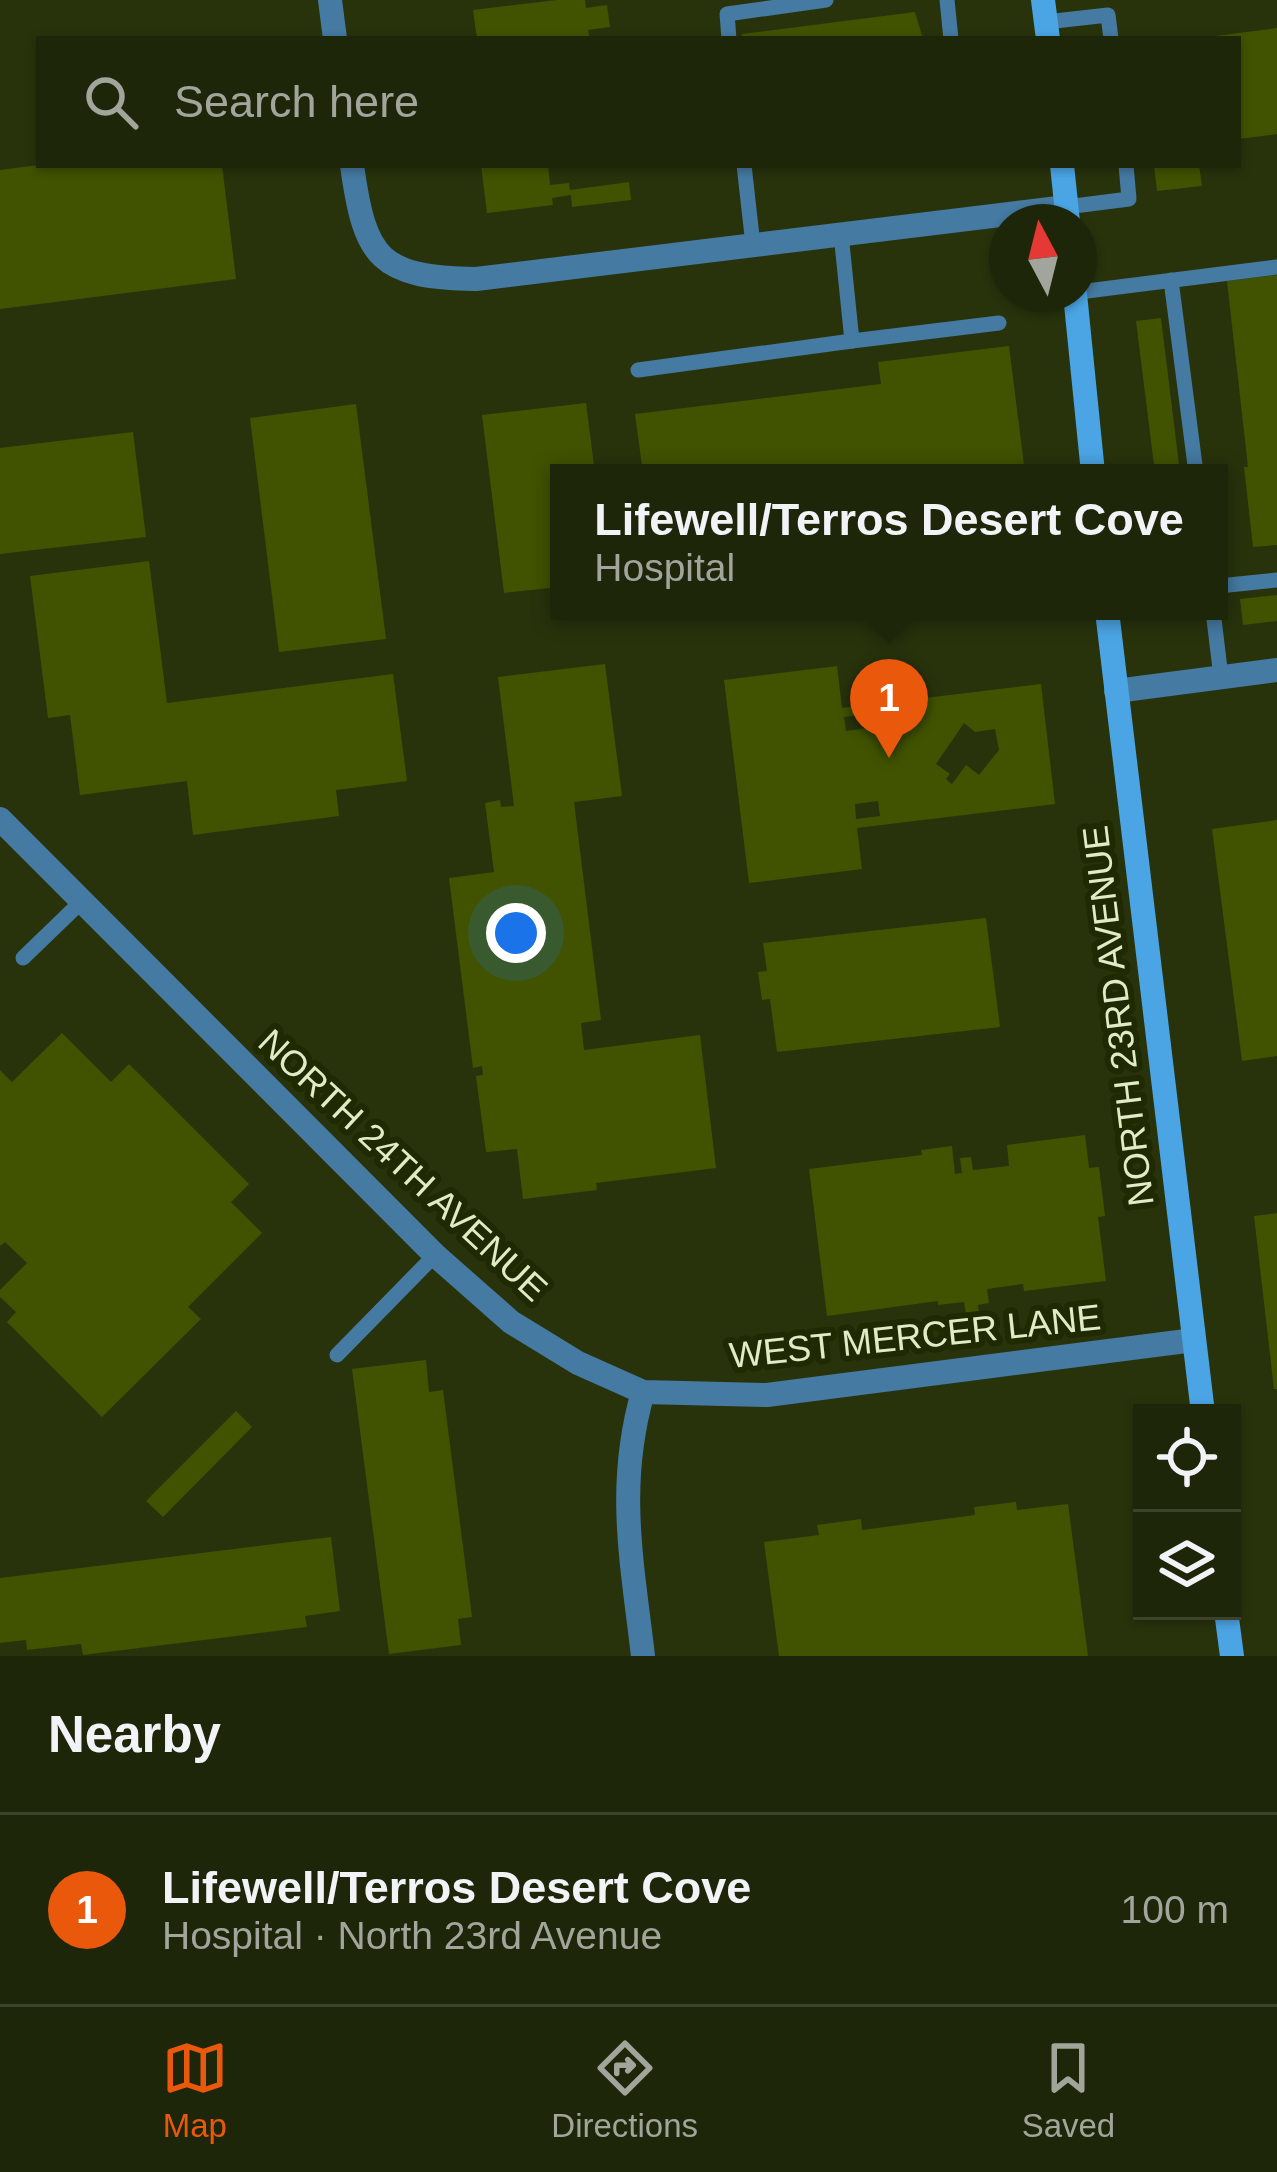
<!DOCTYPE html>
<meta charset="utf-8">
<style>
body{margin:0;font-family:Helvetica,sans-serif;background:#262e12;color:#f1f3f6}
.controls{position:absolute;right:36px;bottom:36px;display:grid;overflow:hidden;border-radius:0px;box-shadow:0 3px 9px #0004}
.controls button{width:108px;height:108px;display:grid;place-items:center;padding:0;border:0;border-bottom:3px solid #3c432a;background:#1e2609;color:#f1f3f6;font:60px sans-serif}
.compass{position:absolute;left:989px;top:204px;width:108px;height:108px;border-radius:50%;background:#1e2609;box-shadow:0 3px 9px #0004;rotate:353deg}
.you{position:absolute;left:516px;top:933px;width:42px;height:42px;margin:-30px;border:9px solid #fff;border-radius:50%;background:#1a73e8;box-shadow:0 0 0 18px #1a73e833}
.badge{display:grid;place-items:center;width:78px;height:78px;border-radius:50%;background:#ea580c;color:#fff;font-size:39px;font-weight:700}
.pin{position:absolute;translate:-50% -99px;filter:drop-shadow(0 3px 6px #0008)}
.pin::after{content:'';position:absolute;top:63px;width:42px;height:36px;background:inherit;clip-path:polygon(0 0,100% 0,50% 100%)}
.popup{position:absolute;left:550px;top:464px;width:678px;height:156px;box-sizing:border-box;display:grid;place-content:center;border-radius:0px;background:#1e2609;filter:drop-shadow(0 3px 9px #0005);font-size:39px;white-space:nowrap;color:#a1a59c}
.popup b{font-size:45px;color:#f1f3f6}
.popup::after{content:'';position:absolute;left:50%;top:100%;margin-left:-24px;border:24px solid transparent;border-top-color:#1e2609}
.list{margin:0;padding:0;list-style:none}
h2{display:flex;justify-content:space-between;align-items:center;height:156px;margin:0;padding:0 48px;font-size:51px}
h2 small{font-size:39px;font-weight:400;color:#a1a59c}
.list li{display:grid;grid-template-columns:78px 1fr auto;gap:36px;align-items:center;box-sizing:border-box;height:192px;padding:0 48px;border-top:3px solid #3c432a}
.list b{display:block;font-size:45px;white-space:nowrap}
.list p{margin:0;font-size:39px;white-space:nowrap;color:#a1a59c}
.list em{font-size:39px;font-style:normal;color:#a1a59c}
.icon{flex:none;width:66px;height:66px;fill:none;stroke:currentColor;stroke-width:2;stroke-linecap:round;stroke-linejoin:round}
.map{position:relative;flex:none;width:1277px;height:1656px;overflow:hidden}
.search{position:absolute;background:#1e2609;box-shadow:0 3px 9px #0004;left:36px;right:36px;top:36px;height:132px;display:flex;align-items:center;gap:30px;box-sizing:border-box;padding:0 42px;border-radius:0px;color:#a1a59c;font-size:45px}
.sheet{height:348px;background:#1e2609}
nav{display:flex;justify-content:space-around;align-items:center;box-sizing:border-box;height:168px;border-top:3px solid #3c432a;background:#1e2609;font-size:33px;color:#a1a59c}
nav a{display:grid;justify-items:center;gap:6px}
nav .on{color:#ea580c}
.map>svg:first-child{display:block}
.building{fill:#415300;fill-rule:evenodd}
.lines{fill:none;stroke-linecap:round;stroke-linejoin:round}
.lane{stroke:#457aa2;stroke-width:15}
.street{stroke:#457aa2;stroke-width:24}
.secondary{stroke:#4ba5e5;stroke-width:24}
.labels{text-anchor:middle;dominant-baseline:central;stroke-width:12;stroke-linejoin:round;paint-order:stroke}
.street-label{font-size:36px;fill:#dfecc7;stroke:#1f2902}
</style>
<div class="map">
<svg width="1277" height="1656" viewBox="0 0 1277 1656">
<rect width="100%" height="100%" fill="#28330c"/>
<g class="building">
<polygon points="557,0 585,0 586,8 607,5 610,27 588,30 589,36 566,39 477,39 473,10"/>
<polygon points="915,12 923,39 742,39 742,34"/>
<polygon points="1277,28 1277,134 1238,139 1238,39 1215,36"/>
<polygon points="39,165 222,165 236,279 0,309 0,170"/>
<polygon points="481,165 548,165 550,185 569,183 570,190 629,182 631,200 572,207 571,195 552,198 553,205 487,213"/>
<polygon points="1154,165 1199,165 1202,186 1157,191"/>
<polygon points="1277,275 1277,545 1253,547 1244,467 1248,467 1227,281"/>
<polygon points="1161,318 1180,473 1155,473 1136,321"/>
<polygon points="1009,346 1025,473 643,473 635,414 881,384 878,362"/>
<polygon points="586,403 595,473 559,473 559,587 504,593 482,415"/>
<polygon points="356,404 386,639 279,652 250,418"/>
<polygon points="133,432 146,537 0,554 0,448"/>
<polygon points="149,561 167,703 393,674 407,781 336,790 339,816 193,835 187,781 80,795 70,715 48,718 30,576"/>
<polygon points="1277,595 1277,621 1243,625 1240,599"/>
<polygon points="605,664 622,796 574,802 601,1020 581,1023 584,1050 700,1035 716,1168 596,1183 597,1190 523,1199 517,1149 486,1152 476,1076 483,1075 482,1066 473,1068 449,878 494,872 485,803 500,800 501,807 514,806 498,677"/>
<path d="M 837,666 L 842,708 L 1041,684 L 1055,804 L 857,828 L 862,869 L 749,883 L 724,680 ZM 867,714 L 868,728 L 846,731 L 844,717 ZM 964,723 L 975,732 L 995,729 L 999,750 L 979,775 L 966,765 L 952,784 L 946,779 L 950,774 L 936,764 ZM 878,801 L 880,816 L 856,819 L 855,804 Z"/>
<polygon points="1277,820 1277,1056 1242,1061 1212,829"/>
<polygon points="986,918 1000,1027 777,1052 770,999 762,1000 758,972 767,971 763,943"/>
<polygon points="62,1033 111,1082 129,1064 249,1184 231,1202 262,1233 188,1307 201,1319 102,1417 7,1322 16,1312 0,1297 0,1290 27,1263 5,1242 0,1246 0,1070 12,1082"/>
<polygon points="1085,1135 1089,1168 1099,1167 1105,1216 1098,1217 1106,1281 1024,1291 1023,1284 987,1289 989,1303 978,1305 979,1314 966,1315 964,1302 938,1305 938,1301 827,1316 809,1169 922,1155 921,1150 952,1146 955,1174 962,1173 960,1158 971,1157 973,1170 1009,1166 1007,1145"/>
<polygon points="1277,1213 1277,1389 1274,1389 1254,1216"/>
<polygon points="426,1360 429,1392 443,1390 472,1617 458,1619 461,1645 389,1654 352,1369"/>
<polygon points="236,1411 252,1427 163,1517 146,1501"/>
<polygon points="1016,1502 1017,1510 1068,1504 1088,1656 779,1656 764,1542 819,1535 817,1525 861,1519 862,1530 975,1515 974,1507"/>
<polygon points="331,1537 340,1611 305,1616 307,1627 83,1655 81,1644 27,1650 26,1640 0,1643 0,1578"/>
</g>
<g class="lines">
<g class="lane">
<polyline points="947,0 951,39"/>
<polyline points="1046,22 1108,15 1111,39"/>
<polyline points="729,39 727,14 826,0"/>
<polyline points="744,165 753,245"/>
<polyline points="1066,207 1129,199 1126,165"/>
<polyline points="841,234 852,341 999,323"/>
<polyline points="1171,280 1196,473"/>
<polyline points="1079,292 1277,267"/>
<polyline points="638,370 852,341"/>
<polyline points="1219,586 1277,580"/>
<polyline points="1213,611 1221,677"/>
<polyline points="23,958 82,901"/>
<polyline points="337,1355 435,1255"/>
</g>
<g class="street">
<polyline points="330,0 335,39"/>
<path d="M 352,165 C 365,260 380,277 476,279 L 1066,207"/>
<polyline points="1116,691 1277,670"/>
<polyline points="0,819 435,1255 511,1322 578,1363 643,1392 767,1395 1194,1340"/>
<path d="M 643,1656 C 632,1561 616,1486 643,1392"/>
</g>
<g class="secondary">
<polyline points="1043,0 1048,39"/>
<polyline points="1062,165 1068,222"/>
<polyline points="1075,294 1093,473"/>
<polyline points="1107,611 1203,1413"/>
<polyline points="1226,1611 1232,1656"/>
</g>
</g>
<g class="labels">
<g class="street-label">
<text transform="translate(1118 1016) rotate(-97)">NORTH 23RD AVENUE</text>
<text transform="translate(403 1165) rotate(43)">NORTH 24TH AVENUE</text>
<text transform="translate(915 1336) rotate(-6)">WEST MERCER LANE</text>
</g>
</g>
</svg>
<div class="controls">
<button><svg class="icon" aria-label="locate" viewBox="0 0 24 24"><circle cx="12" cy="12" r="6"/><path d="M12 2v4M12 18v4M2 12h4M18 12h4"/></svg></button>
<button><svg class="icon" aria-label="layers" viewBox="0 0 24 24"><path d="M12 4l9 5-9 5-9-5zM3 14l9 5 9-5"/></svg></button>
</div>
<svg class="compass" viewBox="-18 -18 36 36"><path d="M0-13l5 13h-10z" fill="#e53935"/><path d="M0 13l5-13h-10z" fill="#a1a59c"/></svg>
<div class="you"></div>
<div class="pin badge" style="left:889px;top:758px">1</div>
<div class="popup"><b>Lifewell/Terros Desert Cove</b>Hospital</div>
<div class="search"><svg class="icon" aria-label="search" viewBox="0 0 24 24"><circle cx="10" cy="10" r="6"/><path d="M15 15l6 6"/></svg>Search here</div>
</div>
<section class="sheet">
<h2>Nearby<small></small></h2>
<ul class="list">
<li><span class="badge">1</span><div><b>Lifewell/Terros Desert Cove</b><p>Hospital · North 23rd Avenue</p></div><em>100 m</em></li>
</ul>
</section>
<nav>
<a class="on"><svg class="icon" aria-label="map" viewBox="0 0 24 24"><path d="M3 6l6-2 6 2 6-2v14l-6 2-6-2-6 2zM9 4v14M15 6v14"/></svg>Map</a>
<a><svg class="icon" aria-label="directions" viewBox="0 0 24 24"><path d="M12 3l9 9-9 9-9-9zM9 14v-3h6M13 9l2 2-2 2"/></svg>Directions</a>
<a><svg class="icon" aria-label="saved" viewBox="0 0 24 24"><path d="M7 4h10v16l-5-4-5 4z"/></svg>Saved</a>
</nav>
